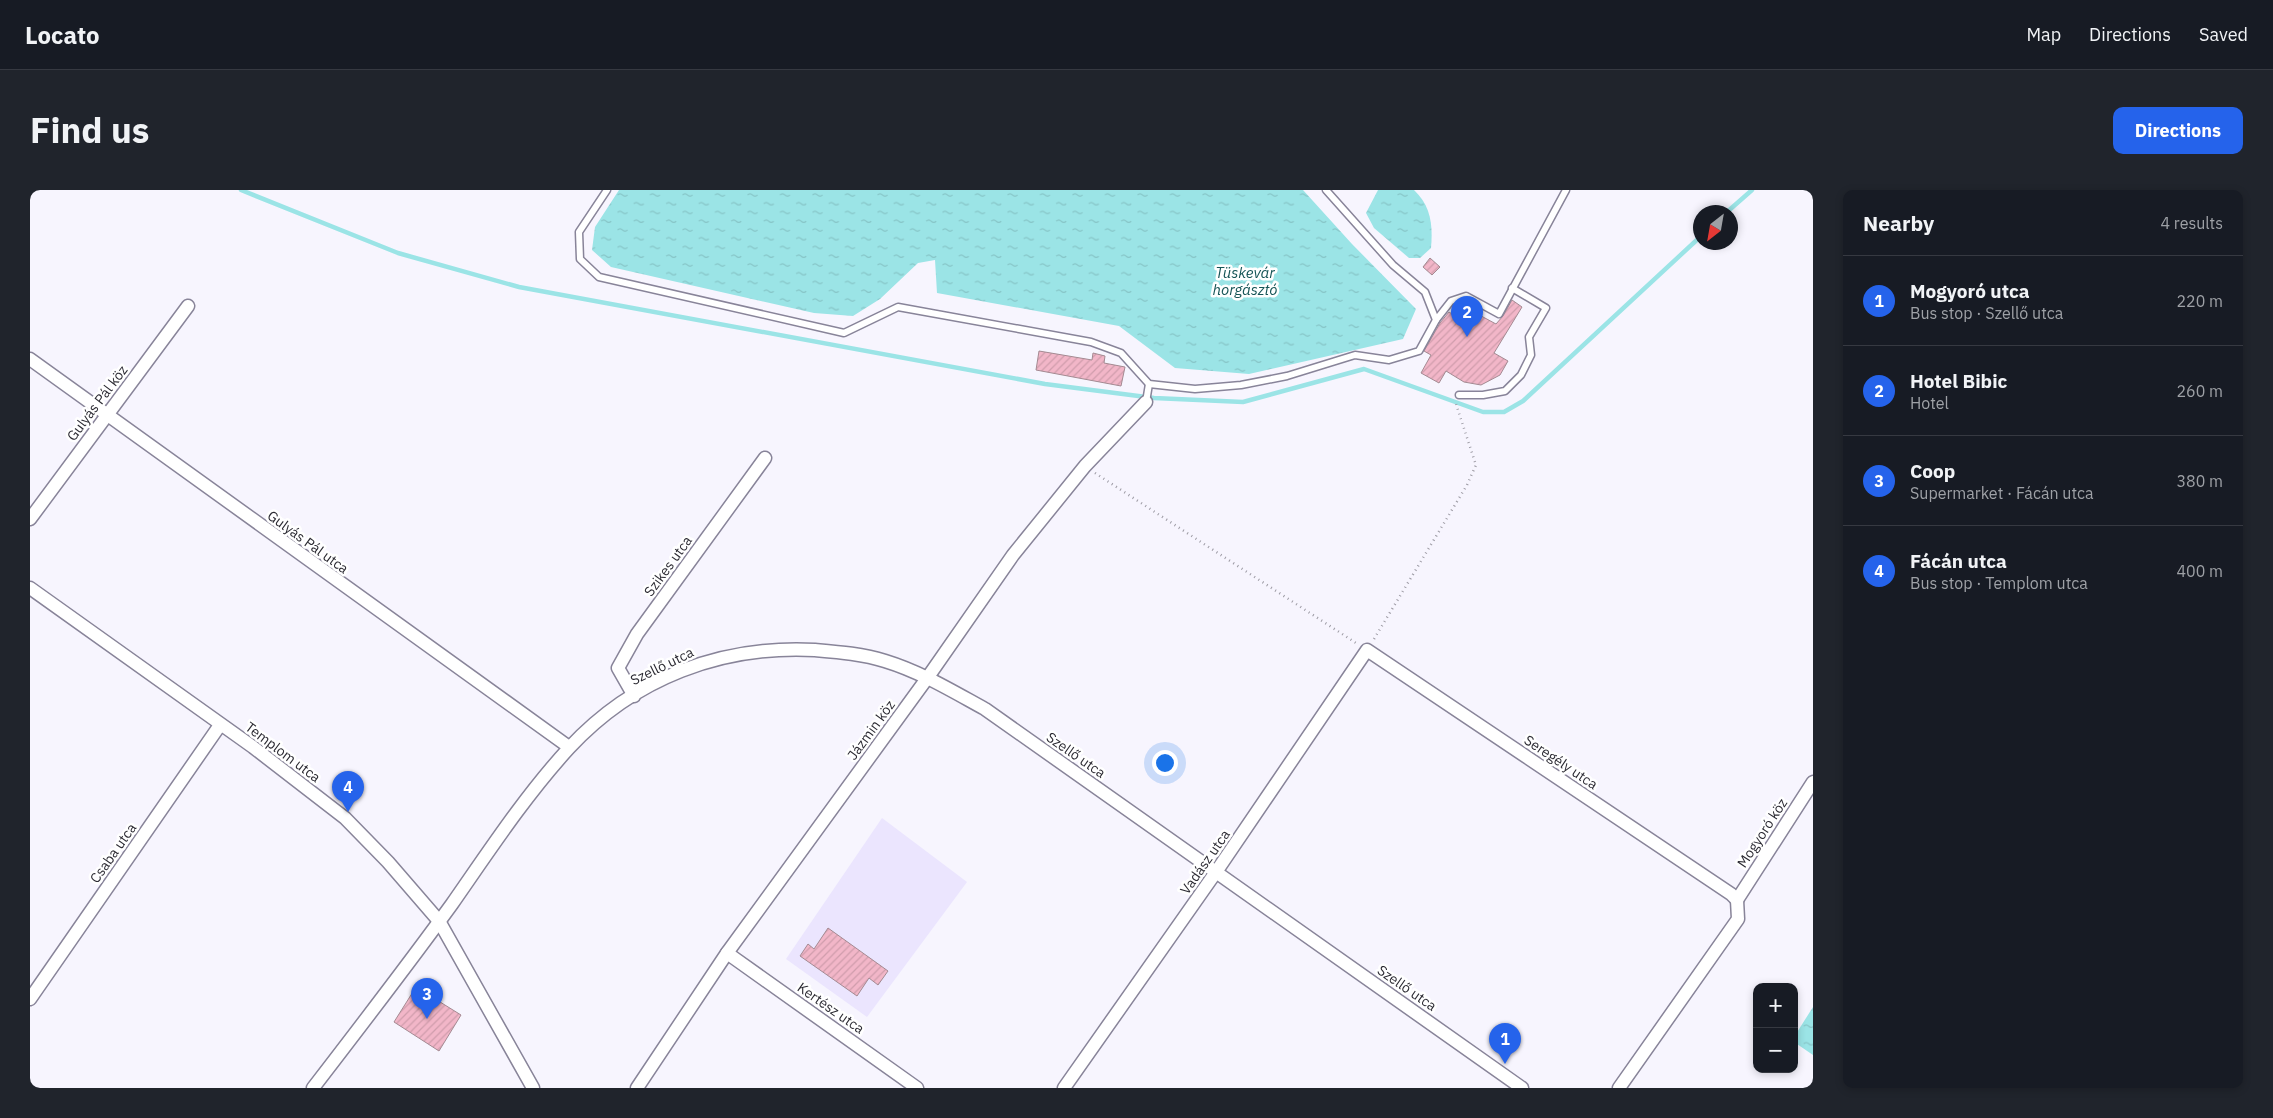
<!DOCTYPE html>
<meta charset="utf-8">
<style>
body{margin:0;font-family:"IBM Plex Sans",sans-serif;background:#20242c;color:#f1f3f6}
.controls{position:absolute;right:15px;bottom:15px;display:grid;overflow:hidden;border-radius:10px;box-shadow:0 2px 8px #0003}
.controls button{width:45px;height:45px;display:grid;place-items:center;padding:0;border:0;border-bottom:1px solid #363941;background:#171b24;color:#f1f3f6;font:25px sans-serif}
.compass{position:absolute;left:1663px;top:15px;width:45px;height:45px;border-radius:50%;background:#171b24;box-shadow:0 2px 8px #0003;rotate:211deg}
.you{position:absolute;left:1134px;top:572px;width:18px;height:18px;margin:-12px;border:4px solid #fff;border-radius:50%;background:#1a73e8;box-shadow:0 0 0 8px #1a73e833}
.badge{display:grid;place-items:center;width:32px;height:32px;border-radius:50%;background:#2563eb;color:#fff;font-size:16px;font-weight:700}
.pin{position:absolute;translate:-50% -41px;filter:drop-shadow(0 1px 2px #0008)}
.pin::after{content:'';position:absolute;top:26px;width:18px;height:15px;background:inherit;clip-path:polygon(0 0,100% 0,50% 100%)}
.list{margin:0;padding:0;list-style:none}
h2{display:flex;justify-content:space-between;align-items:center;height:65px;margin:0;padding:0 20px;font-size:21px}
h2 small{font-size:16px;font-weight:400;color:#9ea1a6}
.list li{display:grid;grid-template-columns:32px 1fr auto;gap:15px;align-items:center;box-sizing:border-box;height:90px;padding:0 20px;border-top:1px solid #363941}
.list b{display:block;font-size:19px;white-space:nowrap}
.list p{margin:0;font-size:16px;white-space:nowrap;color:#9ea1a6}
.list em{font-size:16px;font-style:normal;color:#9ea1a6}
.map{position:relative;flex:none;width:1783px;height:898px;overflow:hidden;border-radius:10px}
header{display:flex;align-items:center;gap:30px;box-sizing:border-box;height:70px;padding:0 25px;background:#171b24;border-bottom:1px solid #363941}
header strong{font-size:24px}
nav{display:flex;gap:28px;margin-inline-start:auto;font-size:18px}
.intro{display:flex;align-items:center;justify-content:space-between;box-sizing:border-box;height:120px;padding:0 30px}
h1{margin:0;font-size:35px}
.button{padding:12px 22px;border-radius:10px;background:#2563eb;color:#fff;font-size:18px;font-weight:700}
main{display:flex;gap:30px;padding:0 30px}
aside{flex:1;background:#171b24;border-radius:10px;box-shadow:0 2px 8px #0003}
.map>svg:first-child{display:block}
.built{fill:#ebe5fe}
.water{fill:url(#water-ripples)}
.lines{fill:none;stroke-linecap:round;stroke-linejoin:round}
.stream{stroke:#9be4e6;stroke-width:4.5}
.building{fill:url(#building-hatch);stroke:#a48a92}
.lane-casing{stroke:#888499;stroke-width:9}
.street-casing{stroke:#888499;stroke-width:15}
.path{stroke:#9d9ba4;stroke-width:2.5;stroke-dasharray:1 4;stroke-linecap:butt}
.lane{stroke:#fff;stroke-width:6}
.street{stroke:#fff;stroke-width:12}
.labels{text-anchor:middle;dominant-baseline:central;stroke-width:5;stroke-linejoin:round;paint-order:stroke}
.street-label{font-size:14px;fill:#2b2a32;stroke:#fff}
.water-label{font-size:15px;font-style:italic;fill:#155456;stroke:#fff}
</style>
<header>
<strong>Locato</strong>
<nav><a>Map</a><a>Directions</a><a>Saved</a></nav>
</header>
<div class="intro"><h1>Find us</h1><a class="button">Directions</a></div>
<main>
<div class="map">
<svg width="1783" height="898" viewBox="0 0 1783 898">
<defs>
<pattern id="water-ripples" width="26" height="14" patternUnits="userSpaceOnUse" patternTransform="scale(1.25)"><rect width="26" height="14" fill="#9be4e6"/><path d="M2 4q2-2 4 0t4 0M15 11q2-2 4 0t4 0" fill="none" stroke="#86c4c6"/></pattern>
<pattern id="building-hatch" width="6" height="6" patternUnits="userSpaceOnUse" patternTransform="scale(1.25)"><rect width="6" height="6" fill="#f2b6c8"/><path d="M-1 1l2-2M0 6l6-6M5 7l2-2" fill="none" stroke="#d09dac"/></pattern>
</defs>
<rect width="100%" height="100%" fill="#f7f5fe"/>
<polygon class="built" points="852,628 937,692 837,827 756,769"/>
<g class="water">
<polygon points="589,0 1273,0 1322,54 1386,119 1373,149 1219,184 1145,178 1089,136 907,103 905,70 888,73 850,109 823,126 784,123 581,77 562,60 565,37"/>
<path d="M 1348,0 L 1384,0 C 1401,16 1403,35 1401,58 L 1390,68 L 1379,68 L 1344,38 L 1336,23 Z"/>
<polygon points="1783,817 1783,865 1764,852 1764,847"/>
</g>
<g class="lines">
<g class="stream">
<polyline points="211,0 368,63 489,97 1015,194 1124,208 1213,212 1334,179 1453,222 1474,222 1493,211 1670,47"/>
<polyline points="1697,22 1722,0"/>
</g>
</g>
<g class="building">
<polygon points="1400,68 1410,77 1402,85 1393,77"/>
<polygon points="1482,110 1492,117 1464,163 1478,171 1470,185 1451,195 1434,192 1416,181 1409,193 1391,183 1401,165 1394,161 1410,133 1419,122 1422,124 1429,114 1466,134 1473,126"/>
<polygon points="1009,161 1062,170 1063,163 1075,166 1074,173 1095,177 1091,196 1006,180"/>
<polygon points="798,738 858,781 848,795 839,788 827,806 770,766 778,754 784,759"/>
<polygon points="386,797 431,825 409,861 364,832"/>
</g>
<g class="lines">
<defs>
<g id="lane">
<polyline points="577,0 549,42 550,69 569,87 814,143 868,117 1061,152 1091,163 1119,194 1165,199 1211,195 1257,186 1325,165 1359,170 1389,161 1406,130 1395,102 1363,75 1296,0"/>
<polyline points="1406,130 1421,111 1436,106 1469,124 1536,0"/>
<polyline points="1429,205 1453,205 1475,201 1491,185 1501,165 1499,147 1516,118 1482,98"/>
<polyline points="1116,212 1119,194"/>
</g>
<g id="street">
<polyline points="0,169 539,557"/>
<polyline points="0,329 158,116"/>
<polyline points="0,398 223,557 315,628 358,672 409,731 503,898"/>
<polyline points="604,506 588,478 607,444 735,268"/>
<polyline points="1707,710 1783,592"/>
<polyline points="697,763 887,898"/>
<polyline points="0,809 190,535"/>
<path d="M 283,898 C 330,837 377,776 422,714 C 459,661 495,606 539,558 C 604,488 691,455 785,460 C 808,462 833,464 855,471 C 891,482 922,501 955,519 L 1492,898"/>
<polyline points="607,898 697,763 898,487 983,365 1055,276 1116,212"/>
<polyline points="1034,898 1186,682 1337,460 1701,704 1707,710"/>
<polyline points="1589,898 1708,729 1707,710"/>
</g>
</defs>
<use href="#lane" class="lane-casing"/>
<use href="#street" class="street-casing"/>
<g class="path">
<polyline points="1065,283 1326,453"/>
<polyline points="1344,449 1437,295 1446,275 1426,214"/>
</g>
<use href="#lane" class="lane"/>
<use href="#street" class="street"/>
</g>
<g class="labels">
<g class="street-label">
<text transform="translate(67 213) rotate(-53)">Gulyás Pál köz</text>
<text transform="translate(278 352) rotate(36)">Gulyás Pál utca</text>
<text transform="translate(638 376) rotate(-54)">Szikes utca</text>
<text transform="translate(632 476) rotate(-26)">Szellő utca</text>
<text transform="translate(841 540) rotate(-54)">Jázmin köz</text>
<text transform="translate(253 562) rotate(37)">Templom utca</text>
<text transform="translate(1046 565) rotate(35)">Szellő utca</text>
<text transform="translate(1531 572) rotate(34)">Seregély utca</text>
<text transform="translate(1732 643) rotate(-57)">Mogyoró köz</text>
<text transform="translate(83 663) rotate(-55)">Csaba utca</text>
<text transform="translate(1175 672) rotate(-55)">Vadász utca</text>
<text transform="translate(1377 798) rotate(35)">Szellő utca</text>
<text transform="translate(801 818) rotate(35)">Kertész utca</text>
</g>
<g class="water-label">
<text x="1215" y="82">Tüskevár<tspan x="1215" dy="17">horgásztó</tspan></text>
</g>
</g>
</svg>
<div class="controls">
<button>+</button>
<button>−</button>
</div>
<svg class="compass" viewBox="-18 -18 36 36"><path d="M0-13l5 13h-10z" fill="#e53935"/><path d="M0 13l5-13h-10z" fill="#9ea1a6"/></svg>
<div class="you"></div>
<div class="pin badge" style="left:1475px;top:874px">1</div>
<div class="pin badge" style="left:1437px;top:147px">2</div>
<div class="pin badge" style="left:397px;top:829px">3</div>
<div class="pin badge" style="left:318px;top:622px">4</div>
</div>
<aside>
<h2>Nearby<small>4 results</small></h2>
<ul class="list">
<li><span class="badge">1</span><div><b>Mogyoró utca</b><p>Bus stop · Szellő utca</p></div><em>220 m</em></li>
<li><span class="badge">2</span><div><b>Hotel Bibic</b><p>Hotel</p></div><em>260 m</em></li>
<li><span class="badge">3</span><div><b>Coop</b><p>Supermarket · Fácán utca</p></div><em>380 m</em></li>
<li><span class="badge">4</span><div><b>Fácán utca</b><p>Bus stop · Templom utca</p></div><em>400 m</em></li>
</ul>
</aside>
</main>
